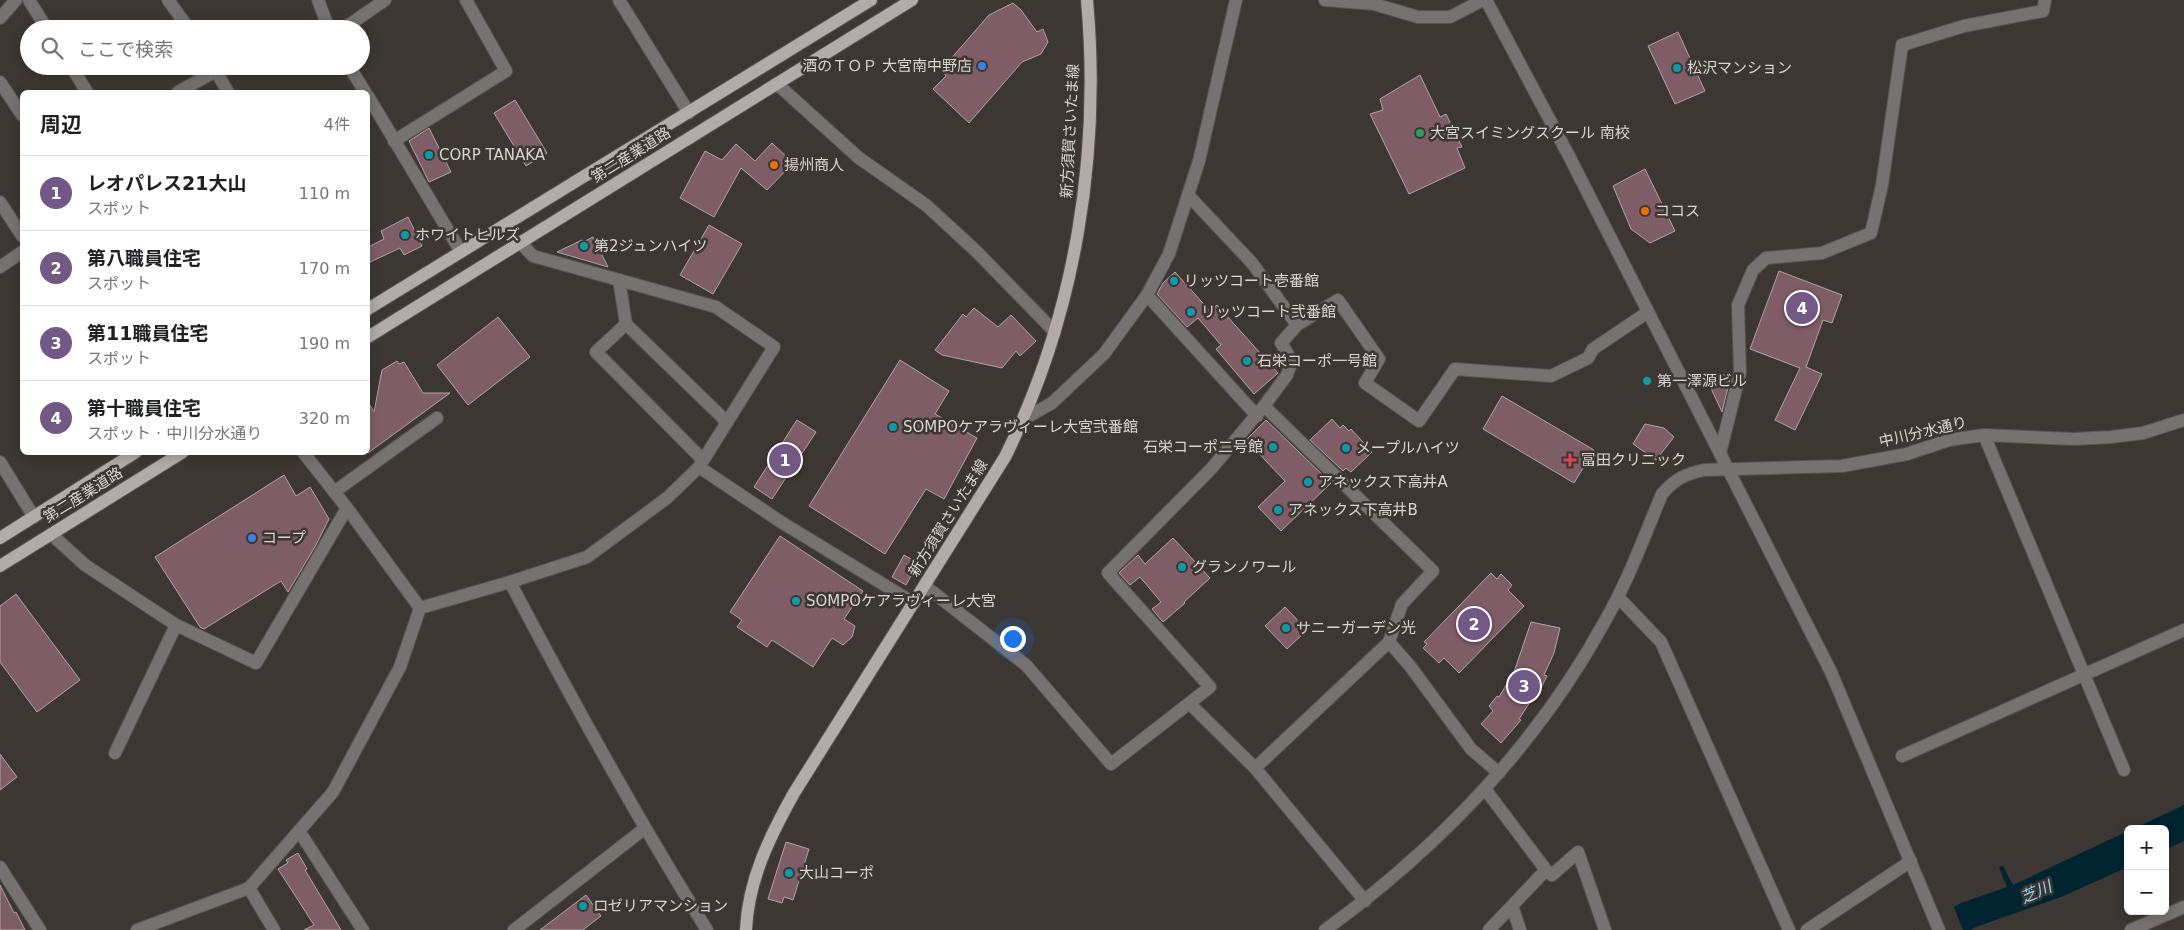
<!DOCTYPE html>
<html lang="ja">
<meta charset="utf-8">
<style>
body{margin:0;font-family:"DejaVu Sans","Noto Sans JP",sans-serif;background:#f6f6f6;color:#202124}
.controls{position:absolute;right:15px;bottom:15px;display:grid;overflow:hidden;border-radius:8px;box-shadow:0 2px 12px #0003}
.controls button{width:45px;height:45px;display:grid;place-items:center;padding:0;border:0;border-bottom:1px solid #e0e0e0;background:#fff;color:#202124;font:25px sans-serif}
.you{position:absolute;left:1012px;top:638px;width:18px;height:18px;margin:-12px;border:4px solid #fff;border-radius:50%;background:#1a73e8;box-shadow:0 0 0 8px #1a73e833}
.badge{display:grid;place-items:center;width:32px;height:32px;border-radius:50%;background:#725884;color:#fff;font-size:16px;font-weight:700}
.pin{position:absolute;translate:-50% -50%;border:2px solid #fff;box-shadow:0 1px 5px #0006}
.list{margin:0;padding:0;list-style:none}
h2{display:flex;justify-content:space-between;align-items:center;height:65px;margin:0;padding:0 20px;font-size:21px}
h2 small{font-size:16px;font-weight:400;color:#757577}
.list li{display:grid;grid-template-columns:32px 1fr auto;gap:15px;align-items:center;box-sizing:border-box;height:75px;padding:0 20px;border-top:1px solid #e0e0e0}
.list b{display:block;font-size:19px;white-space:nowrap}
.list p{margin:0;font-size:16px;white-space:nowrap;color:#757577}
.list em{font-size:16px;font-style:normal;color:#757577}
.icon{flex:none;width:28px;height:28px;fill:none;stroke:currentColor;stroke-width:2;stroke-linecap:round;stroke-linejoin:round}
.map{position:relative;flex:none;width:2184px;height:930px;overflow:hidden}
.search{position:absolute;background:#fff;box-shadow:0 2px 12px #0003;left:20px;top:20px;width:350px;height:55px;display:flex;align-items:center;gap:12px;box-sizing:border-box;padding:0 18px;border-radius:28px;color:#757577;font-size:19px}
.panel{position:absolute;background:#fff;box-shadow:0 2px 12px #0003;left:20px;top:90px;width:350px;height:365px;border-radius:8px}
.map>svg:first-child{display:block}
.water{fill:#002430}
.pier{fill:#3c3732}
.building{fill:#7e5d67;stroke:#ada4a6}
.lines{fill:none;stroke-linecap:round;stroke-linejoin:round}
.minor-casing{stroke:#58534f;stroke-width:14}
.major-casing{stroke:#58534f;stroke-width:14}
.minor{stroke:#767272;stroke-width:12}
.major{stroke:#b3abaa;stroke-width:12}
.shop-dot{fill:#3f7fe0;stroke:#3c3732;stroke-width:2}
.culture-dot{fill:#0f9aa8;stroke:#3c3732;stroke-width:2}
.leisure-dot{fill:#2e9e5b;stroke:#3c3732;stroke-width:2}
.food-dot{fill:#e8710a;stroke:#3c3732;stroke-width:2}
.health-dot{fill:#e0444e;stroke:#3c3732;stroke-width:2}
.labels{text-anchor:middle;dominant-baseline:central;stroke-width:5;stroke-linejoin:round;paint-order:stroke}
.poi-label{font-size:15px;fill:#d9d5d3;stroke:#3c3732;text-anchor:start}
.street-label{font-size:15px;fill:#d9d5d3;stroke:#3c3732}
.water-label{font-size:16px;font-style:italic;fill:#95d7f0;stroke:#3c3732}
</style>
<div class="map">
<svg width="2184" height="930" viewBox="0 0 2184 930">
<rect width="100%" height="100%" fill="#3c3732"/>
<g class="water">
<polygon points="2184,805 2184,841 2165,850 2165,829 2133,829"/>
<polygon points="2128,831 2128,867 2061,897 1973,928 1972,930 1914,930 1961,903 2007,887 1999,867 2003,866 2013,885"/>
</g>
<polygon class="pier" points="1953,905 1963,930 1915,930 1914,927"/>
<g class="building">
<polygon points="1013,3 1021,10 1037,32 1043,29 1048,42 1041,54 1022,62 969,123 933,89 946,76 942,69 989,15"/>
<polygon points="1678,32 1705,91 1675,104 1648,46"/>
<polygon points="1420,75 1440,117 1446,114 1462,147 1457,148 1465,168 1409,194 1370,114 1383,110 1380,99"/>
<polygon points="515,100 547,153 526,166 494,113"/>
<polygon points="429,128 451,172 429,182 409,141"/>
<polygon points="772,143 793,163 767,190 741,168 714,217 680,198 705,151 722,160 736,144 755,161"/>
<polygon points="1645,169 1675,231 1650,243 1631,229 1613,186"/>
<polygon points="408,217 422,246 404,255 400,248 368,263 368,247 384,239 381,231"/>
<polygon points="709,225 742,244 713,294 680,275"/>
<polygon points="593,237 608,267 557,252 582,240 583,242"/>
<polygon points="1779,271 1842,295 1832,323 1823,320 1806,367 1822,374 1795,430 1775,420 1800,368 1750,349"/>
<polygon points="1175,272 1210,311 1217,305 1278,373 1254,394 1216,349 1221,345 1198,318 1187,327 1157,294 1163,283"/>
<polygon points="974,308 998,327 1011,315 1036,341 1020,356 1016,351 1002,368 942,355 935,350 963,314 966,317"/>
<polygon points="498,317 530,357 468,405 437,365"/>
<polygon points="900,360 949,391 935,414 977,438 944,499 926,489 885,554 809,506"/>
<polygon points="397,361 399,364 404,362 423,393 450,393 368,453 368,402 374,412 382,370"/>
<polygon points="1728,373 1730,379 1722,412 1708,382"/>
<polygon points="1502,396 1594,450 1574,483 1483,429"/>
<polygon points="1332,419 1340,428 1343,425 1349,431 1351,429 1372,452 1351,472 1346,468 1343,471 1310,440"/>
<polygon points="797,420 816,432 772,499 754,487"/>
<polygon points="1266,420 1331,483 1281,531 1258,507 1285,481 1246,440"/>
<polygon points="1645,424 1664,428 1674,437 1656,460 1633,444"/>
<polygon points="284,475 296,496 310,487 329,519 316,545 288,592 281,581 204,629 200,627 155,557"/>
<polygon points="780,536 863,591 844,619 855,626 852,637 843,645 832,638 813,667 772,640 767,647 737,627 742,620 730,612"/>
<polygon points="1173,538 1210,578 1184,602 1185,603 1163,622 1152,609 1161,602 1140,577 1130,585 1119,573 1138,555 1145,564"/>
<polygon points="904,555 918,563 906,585 892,577"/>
<polygon points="1491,573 1497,579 1501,574 1512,585 1508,590 1524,606 1459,673 1444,658 1439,663 1423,648 1427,644 1424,642"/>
<polygon points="16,594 80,680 37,712 0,662 0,606"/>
<polygon points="1285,607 1307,630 1287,649 1265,626"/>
<polygon points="1531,622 1560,628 1554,653 1544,675 1547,676 1538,694 1536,693 1519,719 1521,720 1501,743 1481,724 1493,711 1489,706 1497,696 1499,697 1514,672"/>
<polygon points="0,754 17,777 0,790"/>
<polygon points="786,842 809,849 793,900 784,897 782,903 768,899"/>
<polygon points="298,853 307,869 305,870 341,930 304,930 314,925 278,869 288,863 286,860"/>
<polygon points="0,885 14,913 16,912 25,930 0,930"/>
<polygon points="586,895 601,916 583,930 540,930"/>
</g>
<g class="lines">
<defs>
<g id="minor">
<polyline points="29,0 47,29"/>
<polyline points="168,0 189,29"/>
<polyline points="318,0 329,29"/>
<polyline points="619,0 689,113"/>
<polyline points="1325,0 1374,4 1418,17 1450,17 1483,0"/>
<polyline points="1486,0 1569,156 1831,672 1939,930"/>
<polyline points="0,18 16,0"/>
<polyline points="343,29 385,0"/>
<polyline points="71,66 87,92"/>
<polyline points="213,66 228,92"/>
<polyline points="349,66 365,92"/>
<polyline points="0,82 22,115"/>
<polyline points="777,84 859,158 926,205 977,252 1055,332"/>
<polyline points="178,92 216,71 230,66"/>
<polyline points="368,96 461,252"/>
<polyline points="394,141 506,71 466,0"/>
<polyline points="1189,196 1252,263 1297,325"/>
<polyline points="0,202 22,236"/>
<polyline points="520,242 533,256 716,307 774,347 699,467"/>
<polyline points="0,267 22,252"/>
<polyline points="619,280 626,324"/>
<polyline points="1147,295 1257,416"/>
<polyline points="1264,406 1287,375 1292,361 1281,343 1297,325 1338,300 1379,359 1365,383 1419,421 1455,369 1551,376 1588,358 1593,349 1648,312"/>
<polyline points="1024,419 1052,403 1104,354 1147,295 1169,254 1199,161 1236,0"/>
<polyline points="1984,435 2124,770"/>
<polyline points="303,452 347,508 420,608"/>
<polyline points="1720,453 1740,373 1738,305 1753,270 1766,258 1822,253 1871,233 1882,185 1902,45 1964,26 2043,11 2045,0"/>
<polyline points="703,460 596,352 626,324 727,422"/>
<polyline points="0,462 34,517"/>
<polyline points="334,492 437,418"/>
<polyline points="51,534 85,565 176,625 256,663 347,508"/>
<path d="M 510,582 C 572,700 636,817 707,930"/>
<polyline points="925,586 1026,665 1111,764 1210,687 1108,573 1211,469 1264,406 1433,571 1402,604 1389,642 1410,666 1471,749 1499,773"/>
<polyline points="1618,597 1661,642 1789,930"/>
<polyline points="420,608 510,582 587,557 667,498 699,467 781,522 914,603"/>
<polyline points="1190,704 1255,768 1365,901"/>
<polyline points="115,753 176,625"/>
<polyline points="1902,756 2184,630"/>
<polyline points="1255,768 1389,642"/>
<polyline points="1485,789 1546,870 1489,930"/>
<polyline points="299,831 363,930"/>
<polyline points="0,867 40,930"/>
<polyline points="1545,870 1552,875 1578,852 1605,930"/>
<polyline points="249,888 274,930"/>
<polyline points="1512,906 1520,930"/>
<polyline points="137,930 249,888 333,792 400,667 420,608"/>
<polyline points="514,930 644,829"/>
<path d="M 1325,930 C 1438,848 1537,745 1605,621 C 1628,581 1644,537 1662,494 C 1675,479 1685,474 1704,470 L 1842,466 L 1907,454 L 1949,440 L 1984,435 L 2074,439 L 2111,437 L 2143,433 L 2184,420"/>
<polyline points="1807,930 1911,861"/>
<polyline points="2131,930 2184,907"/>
</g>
<g id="major">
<polyline points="368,309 871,0"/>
<polyline points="368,337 912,0"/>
<polyline points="0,538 136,452"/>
<polyline points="0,566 183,452"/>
<path d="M 746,930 C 748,880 770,836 794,793 L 1005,457 C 1075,317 1101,156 1087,0"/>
</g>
</defs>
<use href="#minor" class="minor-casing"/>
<use href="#major" class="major-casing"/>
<use href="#minor" class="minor"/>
<use href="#major" class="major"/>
</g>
<g class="shop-dot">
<circle cx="982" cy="66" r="5"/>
<circle cx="252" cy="538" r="5"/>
</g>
<g class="culture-dot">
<circle cx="1677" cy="68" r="5"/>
<circle cx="429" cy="155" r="5"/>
<circle cx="405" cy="235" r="5"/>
<circle cx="584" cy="246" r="5"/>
<circle cx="1174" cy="281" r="5"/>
<circle cx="1191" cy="312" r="5"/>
<circle cx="1247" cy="361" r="5"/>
<circle cx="1647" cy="381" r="5"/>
<circle cx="893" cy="427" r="5"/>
<circle cx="1273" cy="447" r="5"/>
<circle cx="1346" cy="448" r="5"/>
<circle cx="1308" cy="482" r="5"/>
<circle cx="1278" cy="510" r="5"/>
<circle cx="1182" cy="567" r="5"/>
<circle cx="796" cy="601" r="5"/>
<circle cx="1286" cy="628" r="5"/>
<circle cx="789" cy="873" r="5"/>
<circle cx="583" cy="906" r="5"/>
</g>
<circle class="leisure-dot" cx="1420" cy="133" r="5"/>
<g class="food-dot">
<circle cx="774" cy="165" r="5"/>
<circle cx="1645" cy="211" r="5"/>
</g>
<path class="health-dot" d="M1567.5 452.5h5v5h5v5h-5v5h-5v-5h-5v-5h5z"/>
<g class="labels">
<g class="poi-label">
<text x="972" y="66" text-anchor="end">酒のＴＯＰ 大宮南中野店</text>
<text x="1687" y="68">松沢マンション</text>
<text x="1430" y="133">大宮スイミングスクール 南校</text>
<text x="439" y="155">CORP TANAKA</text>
<text x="784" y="165">揚州商人</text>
<text x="1655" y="211">ココス</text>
<text x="415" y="235">ホワイトヒルズ</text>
<text x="594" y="246">第2ジュンハイツ</text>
<text x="1184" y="281">リッツコート壱番館</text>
<text x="1201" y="312">リッツコート弐番館</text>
<text x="1257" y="361">石栄コーポ一号館</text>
<text x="1657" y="381">第一澤源ビル</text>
<text x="903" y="427">SOMPOケアラヴィーレ大宮弐番館</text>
<text x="1263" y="447" text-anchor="end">石栄コーポ二号館</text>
<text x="1356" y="448">メープルハイツ</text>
<text x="1581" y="460">冨田クリニック</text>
<text x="1318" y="482">アネックス下高井A</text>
<text x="1288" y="510">アネックス下高井B</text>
<text x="262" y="538">コープ</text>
<text x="1192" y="567">グランノワール</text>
<text x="806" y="601">SOMPOケアラヴィーレ大宮</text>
<text x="1296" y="628">サニーガーデン光</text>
<text x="799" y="873">大山コーポ</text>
<text x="593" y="906">ロゼリアマンション</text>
</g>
<g class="street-label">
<text transform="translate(1070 131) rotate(-87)">新方須賀さいたま線</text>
<text transform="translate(631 155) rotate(-32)">第二産業道路</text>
<text transform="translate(1923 432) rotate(-13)">中川分水通り</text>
<text transform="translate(83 495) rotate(-32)">第二産業道路</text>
<text transform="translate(948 518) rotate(-58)">新方須賀さいたま線</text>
</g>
<g class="water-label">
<text transform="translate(2036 892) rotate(-24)">芝川</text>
</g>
</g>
</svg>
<div class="controls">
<button>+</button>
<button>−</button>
</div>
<div class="you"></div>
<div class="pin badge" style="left:785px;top:460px">1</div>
<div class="pin badge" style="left:1474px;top:624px">2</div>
<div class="pin badge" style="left:1524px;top:686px">3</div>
<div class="pin badge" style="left:1802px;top:308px">4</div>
<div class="search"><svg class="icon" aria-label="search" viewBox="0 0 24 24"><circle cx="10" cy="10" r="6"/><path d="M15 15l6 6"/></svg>ここで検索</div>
<section class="panel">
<h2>周辺<small>4件</small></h2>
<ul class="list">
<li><span class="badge">1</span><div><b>レオパレス21大山</b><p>スポット</p></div><em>110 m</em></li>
<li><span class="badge">2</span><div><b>第八職員住宅</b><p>スポット</p></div><em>170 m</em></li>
<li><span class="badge">3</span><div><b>第11職員住宅</b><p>スポット</p></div><em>190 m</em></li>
<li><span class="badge">4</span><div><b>第十職員住宅</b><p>スポット · 中川分水通り</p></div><em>320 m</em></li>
</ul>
</section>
</div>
